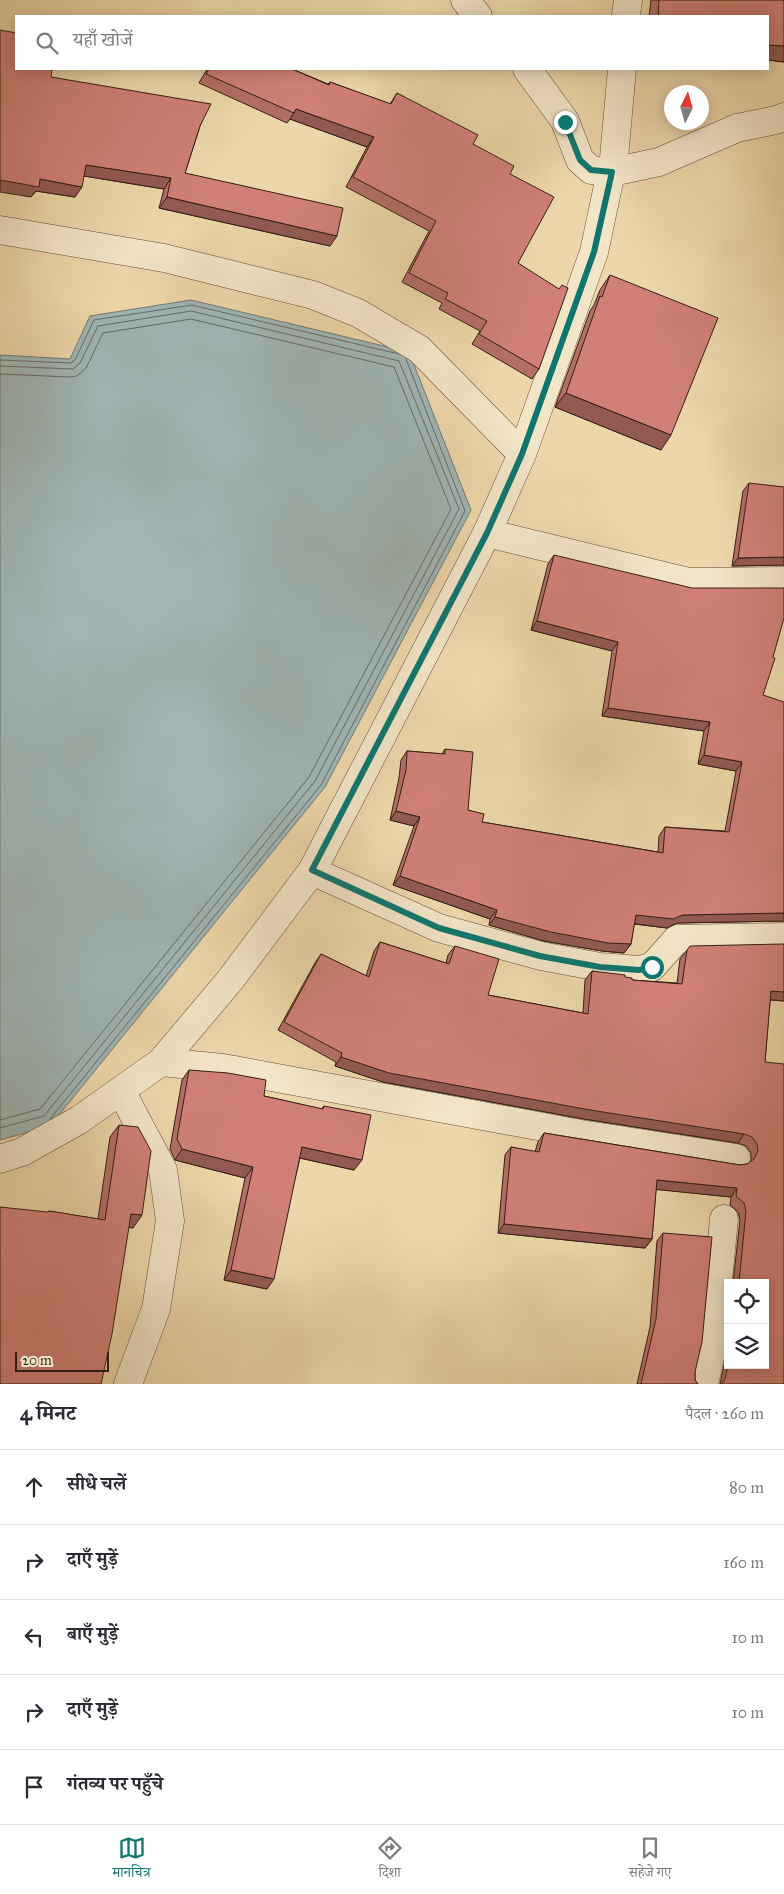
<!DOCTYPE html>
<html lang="hi">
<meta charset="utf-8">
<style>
body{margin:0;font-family:"IM FELL Great Primer","Noto Serif Devanagari",serif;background:#f7f7f7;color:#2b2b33}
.controls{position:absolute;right:15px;bottom:15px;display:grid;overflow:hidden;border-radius:0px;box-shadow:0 2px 12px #0003}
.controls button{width:45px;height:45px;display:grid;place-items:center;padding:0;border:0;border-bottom:1px solid #e1e1e2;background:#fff;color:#2b2b33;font:25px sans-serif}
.compass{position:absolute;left:664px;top:85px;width:45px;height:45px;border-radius:50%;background:#fff;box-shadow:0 2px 12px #0003;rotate:5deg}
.scale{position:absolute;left:15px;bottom:12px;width:94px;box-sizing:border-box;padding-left:5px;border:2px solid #351e14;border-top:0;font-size:14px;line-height:18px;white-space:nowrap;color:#351e14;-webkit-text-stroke:4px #f3e5c8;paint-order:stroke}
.stop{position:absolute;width:15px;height:15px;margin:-11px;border:4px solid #0f766e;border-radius:50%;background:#fff}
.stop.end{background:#0f766e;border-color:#fff;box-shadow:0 1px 5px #0008}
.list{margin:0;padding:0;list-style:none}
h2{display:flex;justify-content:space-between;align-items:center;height:65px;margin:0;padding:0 20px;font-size:21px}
h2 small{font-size:16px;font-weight:400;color:#7c7c81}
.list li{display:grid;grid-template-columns:32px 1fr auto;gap:15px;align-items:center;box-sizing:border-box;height:75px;padding:0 20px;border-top:1px solid #e1e1e2}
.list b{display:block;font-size:19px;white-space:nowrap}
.list em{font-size:16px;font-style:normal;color:#7c7c81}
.icon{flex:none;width:28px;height:28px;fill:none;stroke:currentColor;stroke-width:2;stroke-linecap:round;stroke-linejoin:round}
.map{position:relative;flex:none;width:784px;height:1384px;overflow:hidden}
.search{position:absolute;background:#fff;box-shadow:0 2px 12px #0003;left:15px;right:15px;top:15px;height:55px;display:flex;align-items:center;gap:12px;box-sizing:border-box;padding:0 18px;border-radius:0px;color:#7c7c81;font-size:19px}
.sheet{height:440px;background:#fff}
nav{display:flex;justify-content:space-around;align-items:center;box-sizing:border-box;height:70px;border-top:1px solid #e1e1e2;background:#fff;font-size:14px;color:#7c7c81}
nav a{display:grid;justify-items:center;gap:2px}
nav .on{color:#0f766e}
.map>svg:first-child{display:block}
.water{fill:#9fb6b5;stroke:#757975}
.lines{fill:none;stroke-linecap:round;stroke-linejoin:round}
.shore{stroke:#6a6a64;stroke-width:1}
.street-casing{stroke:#634c3a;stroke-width:29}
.street{stroke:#f3e5c8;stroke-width:28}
.wall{fill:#b36e66;stroke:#351e14}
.shaded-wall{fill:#925a53;stroke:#351e14}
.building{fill:#d08077;stroke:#351e14}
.route{stroke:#0f766e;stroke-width:6}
</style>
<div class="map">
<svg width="784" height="1384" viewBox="0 0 784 1384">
<rect width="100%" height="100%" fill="#edd7aa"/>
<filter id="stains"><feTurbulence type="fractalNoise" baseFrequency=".004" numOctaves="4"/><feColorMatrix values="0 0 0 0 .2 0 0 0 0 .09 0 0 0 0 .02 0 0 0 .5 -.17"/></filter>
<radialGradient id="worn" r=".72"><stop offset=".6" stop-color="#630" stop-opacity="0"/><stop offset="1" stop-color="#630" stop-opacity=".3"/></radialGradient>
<polygon class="water" points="191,300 409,352 471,510 325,787 50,1126 0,1140 0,355 70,359 90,316"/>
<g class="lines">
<g class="shore">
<polyline points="0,360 71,363 75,360 94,320 192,305 399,354"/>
<polyline points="0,366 73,369 80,363 98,326 191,311 399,361 459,509 315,781 44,1116 0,1128"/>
<polyline points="0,374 69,377 77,376 86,368 103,333 191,319 394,367 451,509 309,777 40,1109 0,1120"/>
<polyline points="50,1119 321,785 465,511 406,359"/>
</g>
<defs>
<g id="street">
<polyline points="465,0 478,16"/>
<polyline points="626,16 628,0"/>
<polyline points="527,69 565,121 580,160 591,170 612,172 659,162 737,128 776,120 784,117"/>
<polyline points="0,230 164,258 313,295 358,313 419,349 522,454 487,533 312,871 231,979 161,1062 79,1120 22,1152 0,1159"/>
<polyline points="522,454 594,252 614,158 622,69"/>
<polyline points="487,533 689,582 784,581"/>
<polyline points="312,871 439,928 541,956 600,967 639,970 652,967 677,939 784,937"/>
<polyline points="161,1062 223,1068 581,1134 736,1158"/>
<polyline points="121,1091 163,1170 170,1221 156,1309 128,1384"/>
<polyline points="704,1384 711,1353 724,1219"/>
</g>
</defs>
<use href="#street" class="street-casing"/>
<use href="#street" class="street"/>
</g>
<g class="wall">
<polygon points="651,0 784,0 784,62 768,60 768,16 649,16"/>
<polygon points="207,69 292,69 328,84 330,82 390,104 397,93 473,144 510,174 518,263 539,369 532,379 472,344 480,331 439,309 442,303 402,282 429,231 346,187 367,147 290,119 287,123 199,83"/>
<polygon points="51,77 200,126 185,173 330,246 159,208 164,189 84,176 75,197 36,191 31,197"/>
<polygon points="610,275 661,450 555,407 590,311 594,305 600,290"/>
<polygon points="749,483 784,565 732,566 743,491"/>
<polygon points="554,555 763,695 784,921 677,923 667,928 634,924 631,944 624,953 602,951 544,941 489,925 490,919 393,885 414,826 390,820 399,778 401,760 407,751 442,754 445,749 468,810 482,822 658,852 659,836 665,827 725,831 736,771 698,764 704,731 602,716 612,651 531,630 548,564"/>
<polygon points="380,942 446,963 448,955 455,946 488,995 583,1013 585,980 592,971 625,977 632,980 677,983 680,959 687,950 784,1001 770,1000 765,1062 784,1384 720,1384 726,1356 728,1341 728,1365 765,1365 765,1283 733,1283 740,1220 738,1212 730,1205 731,1197 656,1189 652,1239 645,1248 498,1233 505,1155 511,1147 535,1152 538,1142 544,1133 740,1165 747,1164 751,1162 751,1153 746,1146 738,1143 584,1119 383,1082 335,1066 336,1062 278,1030 315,963 321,954 366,976 374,951"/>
<polygon points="189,1070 264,1096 321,1109 324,1106 354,1170 300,1158 267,1289 224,1280 245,1178 175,1160 170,1149 182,1080"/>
<polygon points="119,1125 133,1228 48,1212 49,1211 98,1219 110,1137"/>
<polygon points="663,1233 695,1372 695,1380 698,1384 637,1384 650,1327 657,1241"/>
</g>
<g class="shaded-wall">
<polygon points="768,45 784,46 784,62 768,60"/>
<polygon points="296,109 374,137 367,147 290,119"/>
<polygon points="86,165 171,178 164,189 78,175"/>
<polygon points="40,179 82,187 75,197 36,191 31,197 0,192 0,180"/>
<polygon points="167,197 337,236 330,246 159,208"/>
<polygon points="566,393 671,435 661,450 555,407"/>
<polygon points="784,557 784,565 732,566 738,558"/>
<polygon points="537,621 618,642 612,651 531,630"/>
<polygon points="608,708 710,722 704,731 602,716"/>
<polygon points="704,755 742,762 736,771 698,764"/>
<polygon points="396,811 420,817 414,826 390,820"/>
<polygon points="400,876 497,910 490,919 393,885"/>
<polygon points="784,913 784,921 677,923 667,928 629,923 636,915 683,915"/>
<polygon points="495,917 631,944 624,953 602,951 544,941 489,925"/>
<polygon points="771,991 784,992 784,1001 765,999"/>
<polygon points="341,1057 744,1134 738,1143 584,1119 383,1082 335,1066"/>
<polygon points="302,1147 362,1160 354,1170 295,1157"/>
<polygon points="182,1149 253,1167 245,1178 175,1160"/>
<polygon points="657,1180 737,1188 731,1197 651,1189"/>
<polygon points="131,1214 142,1215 133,1228 122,1226"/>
<polygon points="504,1224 652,1239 645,1248 498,1233"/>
<polygon points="231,1270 274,1279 267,1289 224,1280"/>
</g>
<g class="building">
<polygon points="659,0 784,0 784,46 768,45 768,16 658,16"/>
<polygon points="0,30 16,33 16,69 52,69 51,77 211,104 200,126 185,173 343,208 337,236 167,197 171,178 86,165 82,187 40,179 39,187 0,180"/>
<polygon points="209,69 292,69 329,85 330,82 391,104 397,93 478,135 473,144 514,166 510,174 554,197 518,263 559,289 562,285 568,288 539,369 479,334 487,321 445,299 448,293 409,273 436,221 353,177 374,137 296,109 294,113 206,74"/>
<polygon points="610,275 718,318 671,435 566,393 600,296 602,297"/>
<polygon points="749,483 784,487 784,557 738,558"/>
<polygon points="554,555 692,588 784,588 784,618 773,657 775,658 763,695 784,702 784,913 683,915 673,919 636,915 631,944 608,943 551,932 495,917 497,910 400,876 420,817 396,811 406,770 407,751 445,754 445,749 473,752 468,810 484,814 482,822 663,853 665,827 729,832 742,762 704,755 710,722 608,708 618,642 537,621"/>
<polygon points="380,942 449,964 455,946 499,959 488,995 588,1014 592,971 625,975 625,977 632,978 632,980 682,984 687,950 690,946 784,944 784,992 771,991 765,1062 784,1064 784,1384 722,1384 725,1379 728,1365 765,1365 765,1283 739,1283 746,1211 744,1203 736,1196 737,1188 657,1180 652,1239 504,1224 511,1147 539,1152 544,1133 740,1165 747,1164 754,1159 758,1151 757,1144 752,1137 744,1134 590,1110 389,1073 341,1057 342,1053 284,1022 321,954 369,977"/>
<polygon points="189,1070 228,1073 266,1080 264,1096 323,1109 324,1106 371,1115 362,1160 302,1147 274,1279 231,1270 253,1167 182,1149 177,1139"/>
<polygon points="119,1125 138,1127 151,1151 142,1215 131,1214 112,1334 101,1384 0,1384 0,1207 48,1212 49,1211 105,1220"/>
<polygon points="663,1233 712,1237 702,1342 695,1372 695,1380 698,1384 641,1384 656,1319"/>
</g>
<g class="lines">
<polyline class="route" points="565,122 580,160 591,170 612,172 594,252 522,454 487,533 312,870 439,928 540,956 600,967 639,970 652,967"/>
</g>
<rect width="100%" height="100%" filter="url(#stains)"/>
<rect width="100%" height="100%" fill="url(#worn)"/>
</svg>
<div class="controls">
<button><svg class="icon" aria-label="locate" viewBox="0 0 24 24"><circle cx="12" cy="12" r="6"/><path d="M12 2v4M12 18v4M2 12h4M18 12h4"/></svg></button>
<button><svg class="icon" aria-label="layers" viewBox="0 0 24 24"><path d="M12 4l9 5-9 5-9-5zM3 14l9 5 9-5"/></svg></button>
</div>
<svg class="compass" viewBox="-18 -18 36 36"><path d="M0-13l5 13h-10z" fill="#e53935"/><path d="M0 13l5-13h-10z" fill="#7c7c81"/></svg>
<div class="scale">20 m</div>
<div class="stop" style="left:652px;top:967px"></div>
<div class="stop end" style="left:565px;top:122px"></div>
<div class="search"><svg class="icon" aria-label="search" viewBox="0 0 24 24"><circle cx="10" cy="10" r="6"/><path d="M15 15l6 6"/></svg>यहाँ खोजें</div>
</div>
<section class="sheet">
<h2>4 मिनट<small>पैदल · 260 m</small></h2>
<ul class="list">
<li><svg class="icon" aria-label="ahead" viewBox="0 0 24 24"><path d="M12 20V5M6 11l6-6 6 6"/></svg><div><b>सीधे चलें</b></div><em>80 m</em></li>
<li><svg class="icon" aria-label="right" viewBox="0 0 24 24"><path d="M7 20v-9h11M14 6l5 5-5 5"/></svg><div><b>दाएँ मुड़ें</b></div><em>160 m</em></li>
<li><svg class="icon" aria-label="left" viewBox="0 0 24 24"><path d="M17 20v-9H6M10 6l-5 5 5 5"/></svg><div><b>बाएँ मुड़ें</b></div><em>10 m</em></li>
<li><svg class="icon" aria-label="right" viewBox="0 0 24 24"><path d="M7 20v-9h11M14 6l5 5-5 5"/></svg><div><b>दाएँ मुड़ें</b></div><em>10 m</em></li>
<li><svg class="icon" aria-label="arrive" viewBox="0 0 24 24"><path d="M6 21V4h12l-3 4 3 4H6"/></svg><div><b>गंतव्य पर पहुँचे</b></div></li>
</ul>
</section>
<nav>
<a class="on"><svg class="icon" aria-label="map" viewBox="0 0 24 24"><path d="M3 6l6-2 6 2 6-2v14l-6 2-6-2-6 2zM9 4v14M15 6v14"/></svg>मानचित्र</a>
<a><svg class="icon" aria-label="directions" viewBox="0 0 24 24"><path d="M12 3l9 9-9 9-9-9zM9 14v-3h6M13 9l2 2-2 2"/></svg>दिशा</a>
<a><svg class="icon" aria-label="saved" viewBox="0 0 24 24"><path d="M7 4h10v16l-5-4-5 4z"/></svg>सहेजे गए</a>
</nav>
